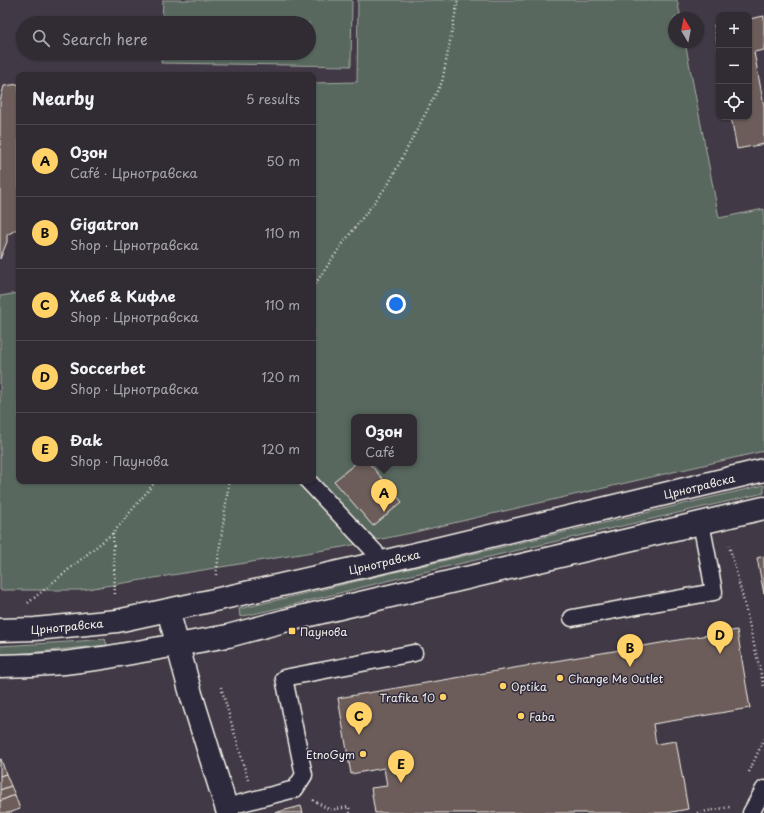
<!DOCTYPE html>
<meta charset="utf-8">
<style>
body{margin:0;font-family:"Playpen Sans",sans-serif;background:#39333c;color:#f1f3f6}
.controls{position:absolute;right:12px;top:12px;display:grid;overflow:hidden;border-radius:8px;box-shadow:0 1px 3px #0004}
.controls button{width:36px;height:36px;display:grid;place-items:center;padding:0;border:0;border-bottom:1px solid #4c474f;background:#312b34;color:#f1f3f6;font:20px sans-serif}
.compass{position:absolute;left:668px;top:12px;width:36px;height:36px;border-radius:50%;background:#312b34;box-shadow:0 1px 3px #0004;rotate:350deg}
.you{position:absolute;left:396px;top:304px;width:14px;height:14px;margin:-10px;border:3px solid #fff;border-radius:50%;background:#1a73e8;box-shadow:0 0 0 6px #1a73e833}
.badge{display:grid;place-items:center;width:26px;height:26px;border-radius:50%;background:#ffd166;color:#111;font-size:13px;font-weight:700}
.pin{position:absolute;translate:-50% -33px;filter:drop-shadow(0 1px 2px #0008)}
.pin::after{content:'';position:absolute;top:21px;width:14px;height:12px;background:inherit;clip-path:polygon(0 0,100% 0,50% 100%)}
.popup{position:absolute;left:351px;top:414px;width:66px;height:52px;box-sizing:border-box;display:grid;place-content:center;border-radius:8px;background:#312b34;filter:drop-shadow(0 1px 3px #0005);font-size:13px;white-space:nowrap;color:#a8a7ac}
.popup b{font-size:15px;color:#f1f3f6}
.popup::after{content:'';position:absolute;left:50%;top:100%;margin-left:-8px;border:8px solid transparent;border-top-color:#312b34}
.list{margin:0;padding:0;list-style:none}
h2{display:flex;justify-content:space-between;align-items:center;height:52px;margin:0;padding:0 16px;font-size:17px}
h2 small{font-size:13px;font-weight:400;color:#a8a7ac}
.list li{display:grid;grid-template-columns:26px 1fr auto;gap:12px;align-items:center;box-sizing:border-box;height:72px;padding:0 16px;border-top:1px solid #4c474f}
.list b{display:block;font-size:15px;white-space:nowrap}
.list p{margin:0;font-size:13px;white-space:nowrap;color:#a8a7ac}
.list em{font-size:13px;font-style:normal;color:#a8a7ac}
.icon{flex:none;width:22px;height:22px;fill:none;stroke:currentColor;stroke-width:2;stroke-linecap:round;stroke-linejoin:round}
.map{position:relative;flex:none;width:764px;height:813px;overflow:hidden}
.search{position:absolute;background:#312b34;box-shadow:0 1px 3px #0004;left:16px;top:16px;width:300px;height:44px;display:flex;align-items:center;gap:10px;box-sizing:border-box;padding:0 14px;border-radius:22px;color:#a8a7ac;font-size:15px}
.panel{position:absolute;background:#312b34;box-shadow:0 1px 3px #0004;left:16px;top:72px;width:300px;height:412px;border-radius:8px}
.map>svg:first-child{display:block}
.green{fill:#58675e;stroke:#a6aca3;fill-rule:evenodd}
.building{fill:#6c5d5a;stroke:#f4f1e8}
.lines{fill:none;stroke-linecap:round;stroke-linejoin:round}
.lane-casing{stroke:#f4f1e8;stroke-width:19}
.secondary-casing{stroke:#f4f1e8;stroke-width:25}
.path{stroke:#f4f1e8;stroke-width:2.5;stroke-dasharray:1 3;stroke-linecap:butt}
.lane{stroke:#2f2a3d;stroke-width:16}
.secondary{stroke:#2f2a3d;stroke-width:22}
.poi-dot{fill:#ffd166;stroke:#2f2a3d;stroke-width:1.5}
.labels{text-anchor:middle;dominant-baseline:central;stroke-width:3;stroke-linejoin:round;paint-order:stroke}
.street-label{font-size:11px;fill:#f4f1e8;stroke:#2f2a3d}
.poi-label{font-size:11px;fill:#f4f1e8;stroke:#2f2a3d;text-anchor:start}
</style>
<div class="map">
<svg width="764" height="813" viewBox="0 0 764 813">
<rect width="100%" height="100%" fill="#413946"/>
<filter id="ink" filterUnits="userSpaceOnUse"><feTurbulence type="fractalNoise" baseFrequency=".025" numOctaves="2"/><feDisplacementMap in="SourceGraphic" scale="8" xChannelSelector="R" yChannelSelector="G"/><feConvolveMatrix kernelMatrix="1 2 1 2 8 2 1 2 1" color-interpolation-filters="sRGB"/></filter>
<g filter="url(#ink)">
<g class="green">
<polygon points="163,0 352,0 351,66 161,63 162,53 309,53 309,23 162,23"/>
<path d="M 358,0 L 677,0 L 681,18 L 674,18 L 674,42 L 685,42 L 719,218 L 764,209 L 764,451 L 483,516 L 411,533 L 343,547 L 81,590 L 0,590 L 0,296 L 19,293 L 19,481 L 313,481 L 313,83 L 357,82 ZM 354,417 L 414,417 L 414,463 L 354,463 Z"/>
<polygon points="764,485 764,493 407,576 288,606 240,617 239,609"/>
<polygon points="105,639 107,645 38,652 0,655 0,646 68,642"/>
</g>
<g class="building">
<polygon points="764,16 764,50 754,52 764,106 764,144 737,149 731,117 749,117 749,19"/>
<polygon points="719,24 719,53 714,25"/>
<polygon points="19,84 19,228 7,235 7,242 0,259 0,101 4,86"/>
<polygon points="356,463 369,463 402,502 373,526 334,481"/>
<polygon points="764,556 764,594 757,558"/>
<polygon points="737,630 750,708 653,724 656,744 676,741 688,809 667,813 375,813 371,788 387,786 384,768 351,774 338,698"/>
<polygon points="0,759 1,759 6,774 0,776"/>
<polygon points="6,774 11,786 0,790 0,776"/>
<polygon points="11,786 15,795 0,801 0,790"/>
<polygon points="15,795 20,809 9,813 0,813 0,801"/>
<polygon points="301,806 303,813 274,813"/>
</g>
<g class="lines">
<defs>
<g id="lane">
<polyline points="308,481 375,552 378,563"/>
<polyline points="572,618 714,592 710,569 701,523"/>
<polyline points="226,807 295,789 304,775 284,678 414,653"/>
<polyline points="751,813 764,789"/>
</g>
<g id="secondary">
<polyline points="168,610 191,694 228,813"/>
<path id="s1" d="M 0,630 L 35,629 L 117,621 L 219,599 L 378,563 L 764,470"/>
<polyline points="0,666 33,665 64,663 103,658 228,636 284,621 764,508"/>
</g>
</defs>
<use href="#lane" class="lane-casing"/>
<use href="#secondary" class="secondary-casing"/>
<g class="path">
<polyline points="313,287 341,246 389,183 442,82 458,0"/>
<polyline points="113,533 115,597"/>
<polyline points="729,545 743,598 764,687"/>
<polyline points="216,575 229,481"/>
<polyline points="28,603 113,533 156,481"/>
<polyline points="221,687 248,780"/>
<polyline points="749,772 764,739"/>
<polyline points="313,800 330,810 349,807 350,813"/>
<polyline points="697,813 730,807"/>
</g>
<use href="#lane" class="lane"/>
<use href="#secondary" class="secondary"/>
</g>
</g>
<g class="poi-dot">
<rect x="288" y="627" width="8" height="8" rx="2"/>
<circle cx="560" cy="678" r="4"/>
<circle cx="503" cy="686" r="4"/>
<circle cx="443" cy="697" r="4"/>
<circle cx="521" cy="716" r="4"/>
<circle cx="363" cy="754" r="4"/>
</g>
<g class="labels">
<g class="street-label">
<text stroke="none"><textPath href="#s1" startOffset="715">Црнотравска</textPath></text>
<text stroke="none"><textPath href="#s1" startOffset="391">Црнотравска</textPath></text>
<text stroke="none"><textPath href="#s1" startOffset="67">Црнотравска</textPath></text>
</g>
<g class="poi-label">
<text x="300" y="631">Паунова</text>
<text x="568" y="678">Change Me Outlet</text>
<text x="511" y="686">Optika</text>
<text x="435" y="697" text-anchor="end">Trafika 10</text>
<text x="529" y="716">Faba</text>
<text x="355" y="754" text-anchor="end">EtnoGym</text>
</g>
</g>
</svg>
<div class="controls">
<button>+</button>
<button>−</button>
<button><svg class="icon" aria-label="locate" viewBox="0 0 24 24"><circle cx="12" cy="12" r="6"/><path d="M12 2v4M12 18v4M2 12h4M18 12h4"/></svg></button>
</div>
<svg class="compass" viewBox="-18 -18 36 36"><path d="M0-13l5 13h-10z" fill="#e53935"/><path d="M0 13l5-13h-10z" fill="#a8a7ac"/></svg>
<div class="you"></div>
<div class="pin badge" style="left:384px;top:512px">A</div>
<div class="popup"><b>Озон</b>Café</div>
<div class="pin badge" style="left:630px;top:667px">B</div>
<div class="pin badge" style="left:359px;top:735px">C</div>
<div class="pin badge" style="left:720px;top:654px">D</div>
<div class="pin badge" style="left:401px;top:783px">E</div>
<div class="search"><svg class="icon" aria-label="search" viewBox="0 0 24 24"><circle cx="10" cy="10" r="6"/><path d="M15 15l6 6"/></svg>Search here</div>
<section class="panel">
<h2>Nearby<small>5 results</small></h2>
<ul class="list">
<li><span class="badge">A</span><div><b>Озон</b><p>Café · Црнотравска</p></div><em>50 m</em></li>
<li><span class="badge">B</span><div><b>Gigatron</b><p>Shop · Црнотравска</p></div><em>110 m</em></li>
<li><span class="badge">C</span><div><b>Хлеб &amp; Кифле</b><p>Shop · Црнотравска</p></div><em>110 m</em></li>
<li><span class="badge">D</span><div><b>Soccerbet</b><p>Shop · Црнотравска</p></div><em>120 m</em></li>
<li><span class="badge">E</span><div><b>Đak</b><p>Shop · Паунова</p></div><em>120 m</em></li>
</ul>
</section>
</div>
